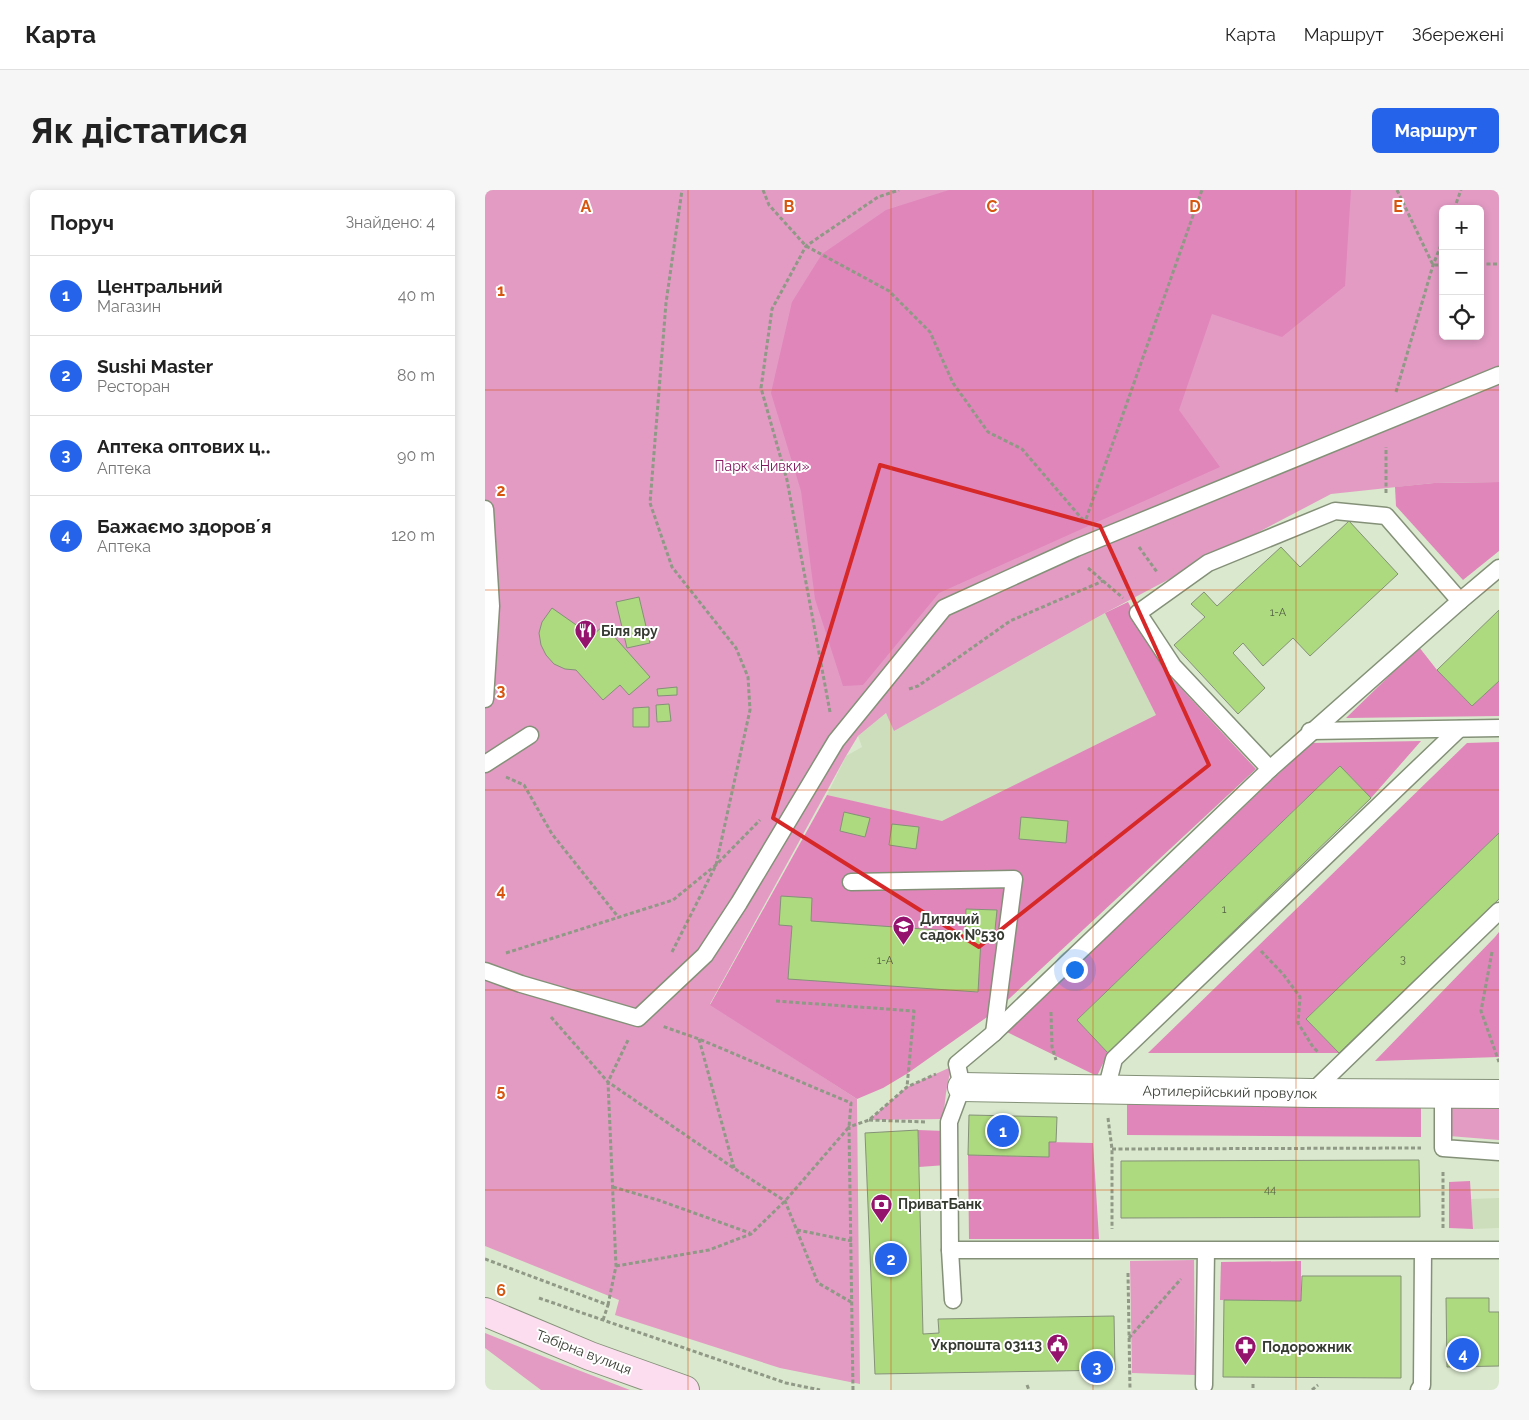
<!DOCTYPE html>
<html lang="uk">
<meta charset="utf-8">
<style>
body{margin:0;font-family:Raleway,sans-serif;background:#f6f6f6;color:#222}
.controls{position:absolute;right:15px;top:15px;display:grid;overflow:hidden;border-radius:8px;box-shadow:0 2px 8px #0003}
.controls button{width:45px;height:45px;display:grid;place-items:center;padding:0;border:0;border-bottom:1px solid #e0e0e0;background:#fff;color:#222;font:25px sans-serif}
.you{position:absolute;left:589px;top:779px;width:18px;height:18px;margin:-12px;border:4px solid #fff;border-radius:50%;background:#1a73e8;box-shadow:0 0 0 8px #1a73e833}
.badge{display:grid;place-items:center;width:32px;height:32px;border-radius:50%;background:#2563eb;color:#fff;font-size:16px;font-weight:700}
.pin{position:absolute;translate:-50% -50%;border:2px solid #fff;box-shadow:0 1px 5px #0006}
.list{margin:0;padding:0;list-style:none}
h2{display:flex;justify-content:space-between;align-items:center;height:65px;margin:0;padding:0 20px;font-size:21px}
h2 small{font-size:16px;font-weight:400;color:#767676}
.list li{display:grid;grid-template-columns:32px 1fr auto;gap:15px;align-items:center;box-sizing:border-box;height:80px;padding:0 20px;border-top:1px solid #e0e0e0}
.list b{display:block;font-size:19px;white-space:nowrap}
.list p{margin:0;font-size:16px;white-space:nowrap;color:#767676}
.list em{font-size:16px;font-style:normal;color:#767676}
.icon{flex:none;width:28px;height:28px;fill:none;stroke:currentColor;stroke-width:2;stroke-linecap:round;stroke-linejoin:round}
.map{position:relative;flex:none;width:1014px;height:1200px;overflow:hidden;border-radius:8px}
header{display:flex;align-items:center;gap:30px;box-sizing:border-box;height:70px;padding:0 25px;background:#fff;border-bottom:1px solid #e0e0e0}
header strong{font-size:24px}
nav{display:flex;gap:28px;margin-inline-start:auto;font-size:18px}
.intro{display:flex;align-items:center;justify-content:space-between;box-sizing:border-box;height:120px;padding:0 30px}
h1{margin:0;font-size:35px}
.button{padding:12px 22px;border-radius:8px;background:#2563eb;color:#fff;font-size:18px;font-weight:700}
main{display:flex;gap:30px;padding:0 30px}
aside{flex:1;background:#fff;border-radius:8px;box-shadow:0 2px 8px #0003}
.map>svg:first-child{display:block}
.built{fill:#cddebc}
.green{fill:#e39bc4;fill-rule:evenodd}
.forest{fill:#e086ba}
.building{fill:#aeda7f;stroke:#849178}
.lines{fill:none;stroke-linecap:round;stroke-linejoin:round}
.lane-casing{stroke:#849178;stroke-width:19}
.street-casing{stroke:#849178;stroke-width:30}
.secondary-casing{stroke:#849178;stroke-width:30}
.path{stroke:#8f9986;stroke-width:3;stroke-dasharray:4 2.5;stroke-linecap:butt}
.lane{stroke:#fff;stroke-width:16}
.street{stroke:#fff;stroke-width:28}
.secondary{stroke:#fcddef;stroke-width:28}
.marked{fill:none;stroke:#d62828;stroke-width:4;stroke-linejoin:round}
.grid{fill:none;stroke:#d65610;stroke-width:1;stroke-opacity:0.55}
.labels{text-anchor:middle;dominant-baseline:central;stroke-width:4;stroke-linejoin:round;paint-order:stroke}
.number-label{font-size:11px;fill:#546344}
.park-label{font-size:14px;fill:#821860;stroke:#fff}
.poi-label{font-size:14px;font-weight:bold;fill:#363b31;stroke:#fff;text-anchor:start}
.street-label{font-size:14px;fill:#363b31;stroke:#fff}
.grid-label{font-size:16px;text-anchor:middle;font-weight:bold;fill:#d65610;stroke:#fff;stroke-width:4;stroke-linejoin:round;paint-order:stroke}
</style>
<header>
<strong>Карта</strong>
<nav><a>Карта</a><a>Маршрут</a><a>Збережені</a></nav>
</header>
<div class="intro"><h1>Як дістатися</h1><a class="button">Маршрут</a></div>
<main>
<aside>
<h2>Поруч<small>Знайдено: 4</small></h2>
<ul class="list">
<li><span class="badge">1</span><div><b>Центральний</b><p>Магазин</p></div><em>40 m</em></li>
<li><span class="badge">2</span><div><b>Sushi Master</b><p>Ресторан</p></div><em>80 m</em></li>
<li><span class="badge">3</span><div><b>Аптека оптових ц‥</b><p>Аптека</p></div><em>90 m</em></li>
<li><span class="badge">4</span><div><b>Бажаємо здоровʼя</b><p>Аптека</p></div><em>120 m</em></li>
</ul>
</aside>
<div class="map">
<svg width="1014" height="1200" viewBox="0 0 1014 1200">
<rect width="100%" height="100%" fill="#dae8cd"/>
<g class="built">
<polygon points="620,423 671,525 459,631 423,883 398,898 304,861 342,605 361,566 377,557 373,546 401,523 410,540"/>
<polygon points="1014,1008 1014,1038 988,1039 986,1009"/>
</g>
<g class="green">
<path d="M 0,0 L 1014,0 L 1014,292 L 949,293 L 846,304 L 620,423 L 409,541 L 401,523 L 373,546 L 361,566 L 225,814 L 372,909 L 375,1194 L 295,1178 L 130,1125 L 134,1110 L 0,1056 ZM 958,19 L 995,19 L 995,146 L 958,146 Z"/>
<polygon points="466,877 461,903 458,929 384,930 422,897"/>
<polygon points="965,914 1014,916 1014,950 964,946"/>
<polygon points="709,1070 710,1185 647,1183 645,1071"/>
<polygon points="0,1143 67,1170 145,1200 56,1200 0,1158"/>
</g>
<g class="forest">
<polygon points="464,0 866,0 860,96 797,147 727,124 694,220 735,277 454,403 378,495 358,496 330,409 316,301 286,203 307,112 337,64 401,20"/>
<polygon points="1014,292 1014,361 978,390 911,316 910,297 949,293"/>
<polygon points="643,412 679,480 771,579 512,820 423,883 398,898 372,909 225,815 342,605 457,631 671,525 620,423"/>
<polygon points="934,457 952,480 987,516 1014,491 1014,526 861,528"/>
<polygon points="936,551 886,608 855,576 592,830 623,863 612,886 522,842 826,553"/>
<polygon points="1014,552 1014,643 821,829 854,863 663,863 982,553"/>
<polygon points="1014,742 1014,867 890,871 1010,747"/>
<polygon points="642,912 936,914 936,947 642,945"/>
<polygon points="433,940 460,941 461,975 434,977"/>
<polygon points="564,952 608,953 614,1049 484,1049 483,965 564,967"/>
<polygon points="985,991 988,1039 964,1038 964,992"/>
<polygon points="816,1071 816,1111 735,1110 736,1072"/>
</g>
<g class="building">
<polygon points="864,331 913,384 825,466 808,448 778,476 758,453 748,463 780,498 753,524 689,455 720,427 706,414 719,402 732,416 796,357 815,377"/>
<polygon points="154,407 165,453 142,458 131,412"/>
<polygon points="67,418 107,446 119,435 165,487 144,505 135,495 118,510 91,480 80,479 69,474 61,465 56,455 54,443 57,432"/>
<polygon points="1014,420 1014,491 987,516 952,480"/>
<polygon points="192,497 192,505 173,506 172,499"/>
<polygon points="184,514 186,531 172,532 171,515"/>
<polygon points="164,517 164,537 148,537 148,518"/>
<polygon points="855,576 886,608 623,863 592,830"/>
<polygon points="359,622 385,628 380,647 355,641"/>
<polygon points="536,627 583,631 581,653 534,649"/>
<polygon points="407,634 434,637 431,659 404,655"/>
<polygon points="1014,643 1014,709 854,863 821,829"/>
<polygon points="296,706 327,708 326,731 480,742 481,719 512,720 509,750 496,749 493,802 303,789 307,736 294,735"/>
<polygon points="484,925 572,927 571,952 564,952 564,967 483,965"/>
<polygon points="433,940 438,1144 454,1143 453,1129 629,1126 630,1180 390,1184 380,943"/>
<polygon points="934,970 935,1027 636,1028 636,971"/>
<polygon points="817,1086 916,1086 916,1188 738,1187 739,1110 816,1111"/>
<polygon points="961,1108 1004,1108 1004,1122 1014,1122 1014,1176 962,1177"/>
</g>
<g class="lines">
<defs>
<g id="lane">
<polyline points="0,319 6,416 0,509"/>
<polyline points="825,541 1014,538"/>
<polyline points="0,574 45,545"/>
<polyline points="785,579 688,476 653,423 723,373 850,321 901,326 975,411"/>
<polyline points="366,692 529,689 509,843"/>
<polyline points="0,781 36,794 153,828 220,765 254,713 351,551 459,418 591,358 1014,185"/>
<polyline points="621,900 629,869 974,539"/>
<polyline points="826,903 1014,721"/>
<polyline points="958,903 958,958 1014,962"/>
<polyline points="465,1060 1014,1060"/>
<polyline points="468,1110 465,1060 464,932 477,897 472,874 509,843 785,579 975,411 1014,378"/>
<polyline points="719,1195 721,1061"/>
<polyline points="934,1200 937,1195 938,1061"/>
</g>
<polyline id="street" points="477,897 826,903 1014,904"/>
<polyline id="secondary" points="0,1122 105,1166 200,1200"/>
</defs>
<use href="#lane" class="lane-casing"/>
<use href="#street" class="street-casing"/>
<use href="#secondary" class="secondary-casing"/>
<g class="path">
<polyline points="278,0 284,15 321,56 404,101 445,142 468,193 503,242 537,259 598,330"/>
<polyline points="912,0 948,75 958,75"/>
<polyline points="969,19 976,0"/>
<polyline points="995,74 1014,74"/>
<polyline points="911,202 948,75 958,50"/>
<polyline points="901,303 901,257"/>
<polyline points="601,329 717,0"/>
<polyline points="654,357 672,382"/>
<polyline points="603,378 638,408"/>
<polyline points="424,499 433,496 525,431 618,391"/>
<polyline points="345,522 302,290 276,198 287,119 321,56 393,7 414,0"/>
<polyline points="21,587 39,595 67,644 134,728"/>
<polyline points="776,761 798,784 815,807 813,833 828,857 834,863"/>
<polyline points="187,762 231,675 265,520 263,487 251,458 187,377 165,313 181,113 197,0"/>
<polyline points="1007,762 996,821 1014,872"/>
<polyline points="21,763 188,710 231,675 275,630"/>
<polyline points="291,811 429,821 422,897"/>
<polyline points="566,822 567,857 571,870"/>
<polyline points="66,827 123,892 250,979 300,1011 333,1093 366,1112"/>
<polyline points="214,849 249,978"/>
<polyline points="623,928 627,959 627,1039"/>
<polyline points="384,930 441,932"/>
<polyline points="627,959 936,958"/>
<polyline points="128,997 173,1010 265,1043"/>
<polyline points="958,1038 958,982"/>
<polyline points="312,1040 367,1051"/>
<polyline points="0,1069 123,1115 118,1130"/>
<polyline points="131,1076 224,1060 266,1044 300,1011 364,937 366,913 214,849 177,836"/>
<polyline points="643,1083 645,1200"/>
<polyline points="54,1108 301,1193 335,1200"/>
<polyline points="123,1115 131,1076 123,892 144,848"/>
<polyline points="644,1148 696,1089"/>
<polyline points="768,1194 768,1200"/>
<polyline points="542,1195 544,1200"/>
<polyline points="368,1200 364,937 384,930 422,897 451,884"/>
<polyline points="827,1200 833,1195"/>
</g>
<use href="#lane" class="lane"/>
<use href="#street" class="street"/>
<use href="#secondary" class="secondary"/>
</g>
<path class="marked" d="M 395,275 L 615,336 L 724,575 L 494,757 L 288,628 Z"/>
<path class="grid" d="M 203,0 L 203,1200M 406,0 L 406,1200M 608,0 L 608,1200M 811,0 L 811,1200M 0,200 L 1014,200M 0,400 L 1014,400M 0,600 L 1014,600M 0,800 L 1014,800M 0,1000 L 1014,1000"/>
<defs>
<symbol id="restaurant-pin" viewBox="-11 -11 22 30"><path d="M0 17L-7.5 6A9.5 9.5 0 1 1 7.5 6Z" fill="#94136d" stroke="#fff"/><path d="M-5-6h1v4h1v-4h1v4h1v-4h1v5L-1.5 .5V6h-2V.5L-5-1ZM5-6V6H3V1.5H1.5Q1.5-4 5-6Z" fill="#fff"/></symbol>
<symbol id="school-pin" viewBox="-11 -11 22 30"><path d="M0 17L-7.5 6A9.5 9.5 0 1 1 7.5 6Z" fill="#94136d" stroke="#fff"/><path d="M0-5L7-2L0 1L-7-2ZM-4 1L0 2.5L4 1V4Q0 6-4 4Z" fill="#fff"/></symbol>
<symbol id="bank-pin" viewBox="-11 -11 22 30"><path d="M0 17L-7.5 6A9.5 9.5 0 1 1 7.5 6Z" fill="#94136d" stroke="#fff"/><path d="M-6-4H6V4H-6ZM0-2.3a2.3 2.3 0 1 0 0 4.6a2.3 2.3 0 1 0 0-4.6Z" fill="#fff"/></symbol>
<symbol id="civic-pin" viewBox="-11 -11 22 30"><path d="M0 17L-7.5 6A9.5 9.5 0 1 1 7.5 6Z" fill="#94136d" stroke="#fff"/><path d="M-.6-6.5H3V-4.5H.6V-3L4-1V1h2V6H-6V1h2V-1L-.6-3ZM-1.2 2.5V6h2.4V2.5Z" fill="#fff"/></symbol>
<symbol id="pharmacy-pin" viewBox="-11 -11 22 30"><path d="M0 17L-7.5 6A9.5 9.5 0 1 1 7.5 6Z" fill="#94136d" stroke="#fff"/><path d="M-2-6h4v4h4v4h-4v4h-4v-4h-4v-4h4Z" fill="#fff"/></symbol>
</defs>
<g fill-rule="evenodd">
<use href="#restaurant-pin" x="88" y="428" width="25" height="34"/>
<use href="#school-pin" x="406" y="724" width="25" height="34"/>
<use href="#bank-pin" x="384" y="1002" width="25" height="34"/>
<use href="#civic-pin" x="560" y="1142" width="25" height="34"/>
<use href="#pharmacy-pin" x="748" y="1144" width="25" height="34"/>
</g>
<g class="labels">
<g class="number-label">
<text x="793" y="422">1-А</text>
<text x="739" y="719">1</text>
<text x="918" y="769">3</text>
<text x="400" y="770">1-А</text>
<text x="785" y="999">44</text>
</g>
<g class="park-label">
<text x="277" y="276">Парк «Нивки»</text>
</g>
<g class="poi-label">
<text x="116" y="441">Біля яру</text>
<text x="435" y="729">Дитячий<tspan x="435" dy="16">садок №530</tspan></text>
<text x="413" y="1014">ПриватБанк</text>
<text x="557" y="1155" text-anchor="end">Укрпошта 03113</text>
<text x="777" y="1157">Подорожник</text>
</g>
<g class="street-label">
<text transform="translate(745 902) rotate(1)">Артилерійський провулок</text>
<text transform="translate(99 1162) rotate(21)">Табірна вулиця</text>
</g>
</g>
<g class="grid-label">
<text x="101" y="22">A</text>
<text x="304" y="22">B</text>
<text x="507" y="22">C</text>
<text x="710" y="22">D</text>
<text x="913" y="22">E</text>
<text x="16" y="106">1</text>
<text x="16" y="306">2</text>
<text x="16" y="506">3</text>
<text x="16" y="706">4</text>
<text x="16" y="906">5</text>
<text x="16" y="1106">6</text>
</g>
</svg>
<div class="controls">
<button>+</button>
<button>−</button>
<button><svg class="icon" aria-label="locate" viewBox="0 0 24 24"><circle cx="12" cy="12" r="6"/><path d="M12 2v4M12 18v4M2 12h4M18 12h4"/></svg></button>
</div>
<div class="you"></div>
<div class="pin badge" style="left:518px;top:941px">1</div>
<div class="pin badge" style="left:406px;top:1069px">2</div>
<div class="pin badge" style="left:612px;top:1177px">3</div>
<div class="pin badge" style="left:978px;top:1164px">4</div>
</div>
</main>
